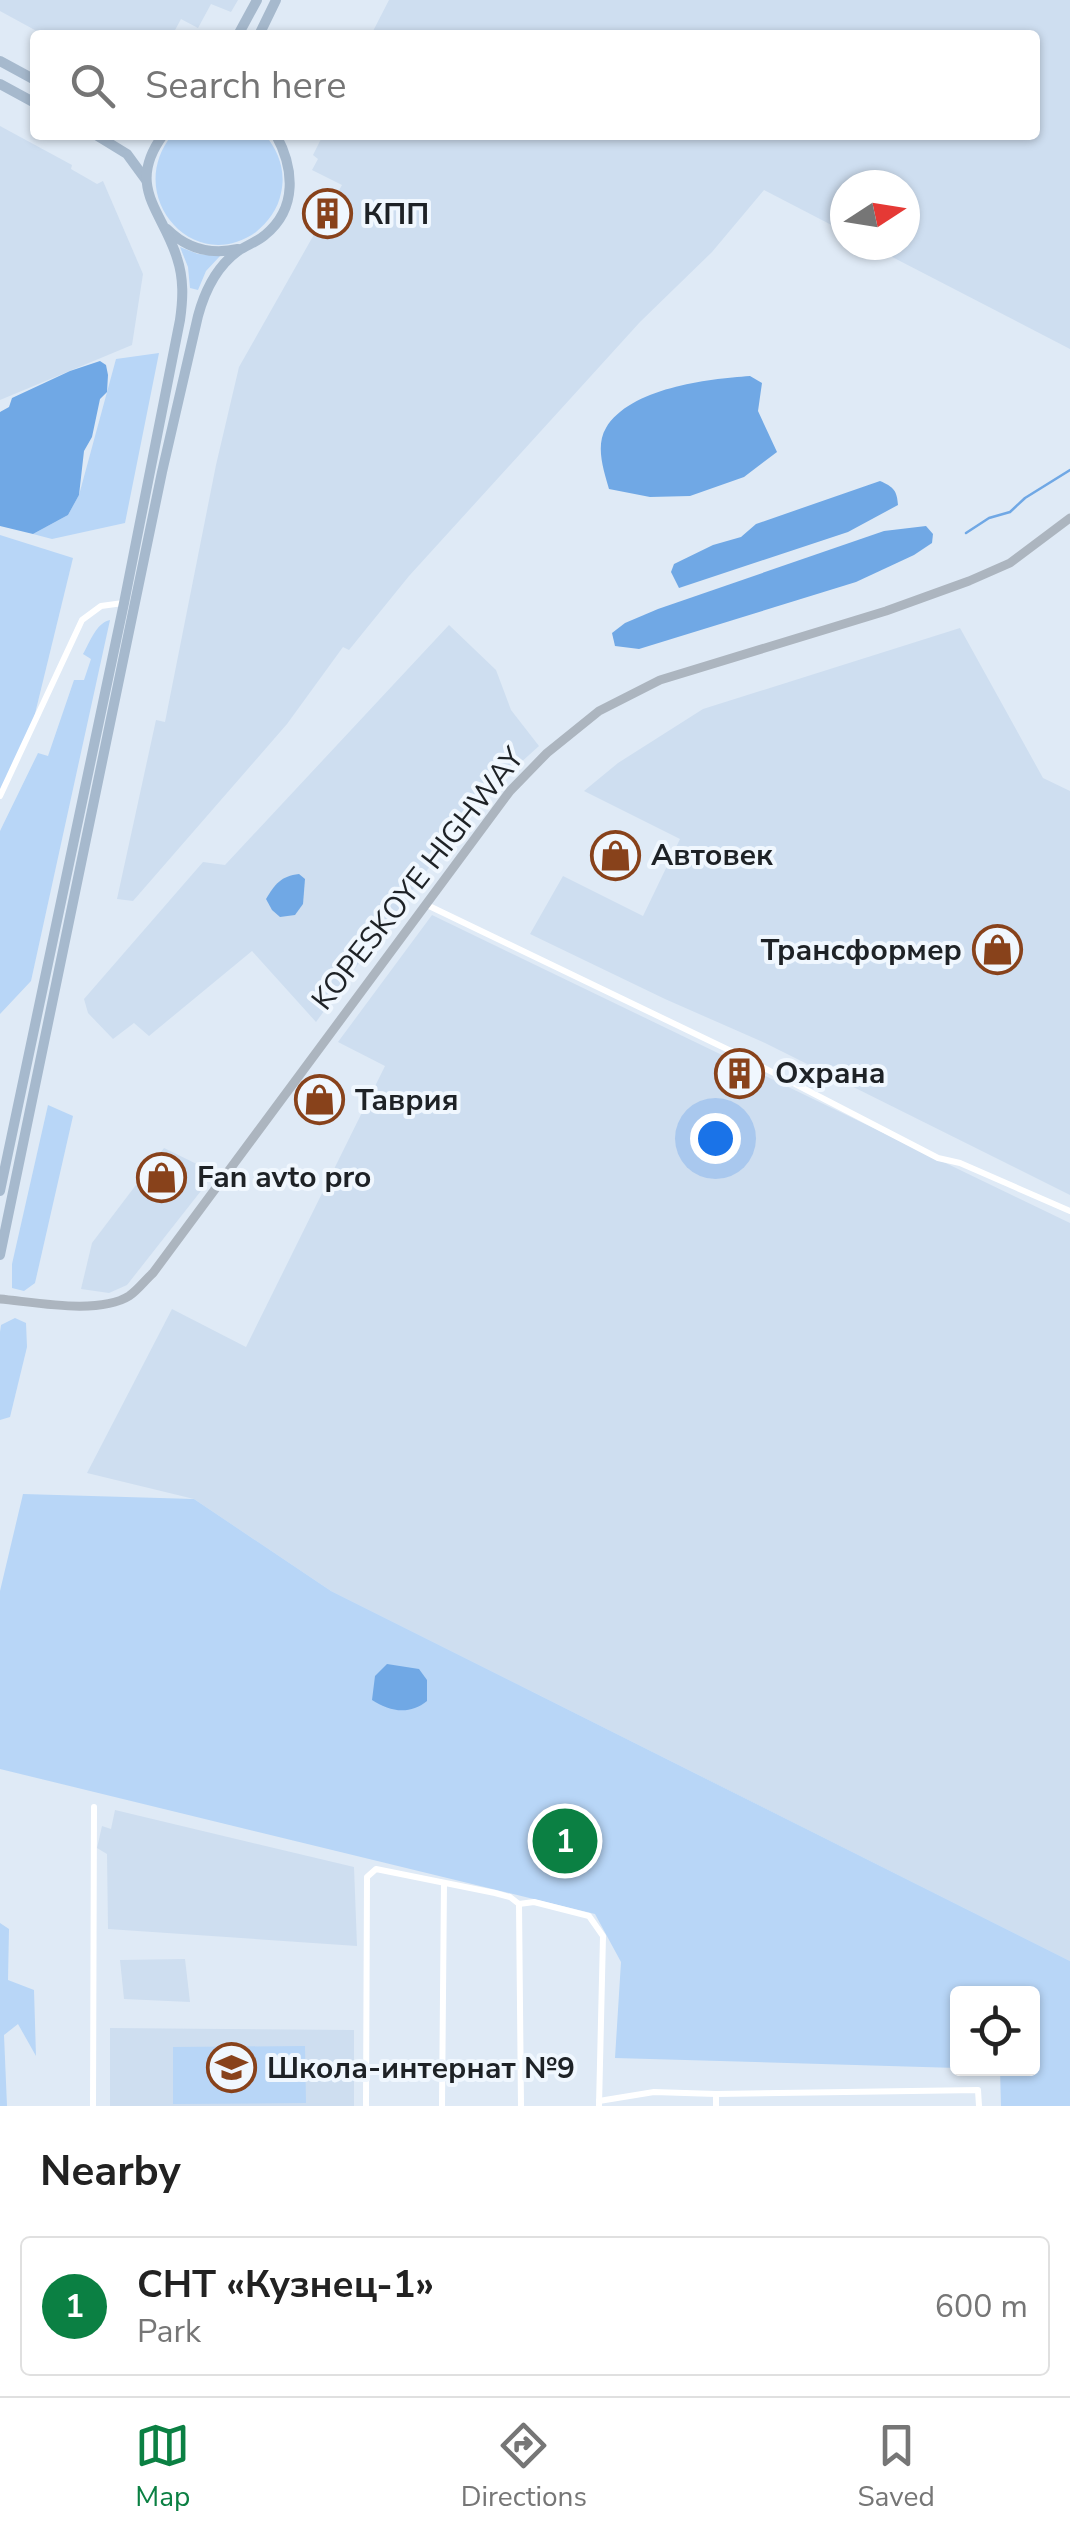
<!DOCTYPE html>
<meta charset="utf-8">
<style>
body{margin:0;font-family:"Nunito Sans",sans-serif;background:#f2f2f2;color:#222}
.controls{position:absolute;right:30px;bottom:30px;display:grid;overflow:hidden;border-radius:10px;box-shadow:0 2px 8px #0004}
.controls button{width:90px;height:90px;display:grid;place-items:center;padding:0;border:0;border-bottom:2px solid #e0e0e0;background:#fff;color:#222;font:50px sans-serif}
.compass{position:absolute;left:830px;top:170px;width:90px;height:90px;border-radius:50%;background:#fff;box-shadow:0 2px 8px #0004;rotate:78deg}
.you{position:absolute;left:715px;top:1138px;width:35px;height:35px;margin:-25px;border:8px solid #fff;border-radius:50%;background:#1a73e8;box-shadow:0 0 0 15px #1a73e833}
.badge{display:grid;place-items:center;width:65px;height:65px;border-radius:50%;background:#0b8043;color:#fff;font-size:32px;font-weight:700}
.pin{position:absolute;translate:-50% -50%;border:5px solid #fff;box-shadow:0 2px 10px #0006}
.list{margin:0;padding:0;list-style:none}
h2{display:flex;justify-content:space-between;align-items:center;height:130px;margin:0;padding:0 40px;font-size:42px}
h2 small{font-size:32px;font-weight:400;color:#767676}
.list li{display:grid;grid-template-columns:65px 1fr auto;gap:30px;align-items:center;box-sizing:border-box;height:140px;margin:0 20px 20px;padding:0 20px;border:2px solid #e0e0e0;border-radius:10px}
.list b{display:block;font-size:38px;white-space:nowrap}
.list p{margin:0;font-size:32px;white-space:nowrap;color:#767676}
.list em{font-size:32px;font-style:normal;color:#767676}
.icon{flex:none;width:55px;height:55px;fill:none;stroke:currentColor;stroke-width:2;stroke-linecap:round;stroke-linejoin:round}
.map{position:relative;flex:none;width:1070px;height:2106px;overflow:hidden}
.search{position:absolute;background:#fff;box-shadow:0 2px 8px #0004;left:30px;right:30px;top:30px;height:110px;display:flex;align-items:center;gap:25px;box-sizing:border-box;padding:0 35px;border-radius:10px;color:#767676;font-size:38px}
.sheet{height:290px;background:#fff}
nav{display:flex;justify-content:space-around;align-items:center;box-sizing:border-box;height:140px;border-top:2px solid #e0e0e0;background:#fff;font-size:28px;color:#767676}
nav a{display:grid;justify-items:center;gap:5px}
nav .on{color:#0b8043}
.map>svg:first-child{display:block}
.built{fill:#cedef0}
.green{fill:#b8d6f7}
.water{fill:#70a8e5}
.lines{fill:none;stroke-linecap:round;stroke-linejoin:round}
.stream{stroke:#70a8e5;stroke-width:2.5}
.street{stroke:#fff;stroke-width:6}
.secondary{stroke:#acb5bf;stroke-width:9}
.primary{stroke:#a6b9cd;stroke-width:10}
.labels{text-anchor:middle;dominant-baseline:central;stroke-width:8;stroke-linejoin:round;paint-order:stroke}
.poi-label{font-size:30px;font-weight:bold;fill:#1e2226;stroke:#f0f7fe;text-anchor:start}
.street-label{font-size:30px;fill:#1e2226;stroke:#f0f7fe}
</style>
<div class="map">
<svg width="1070" height="2106" viewBox="0 0 1070 2106">
<rect width="100%" height="100%" fill="#dfeaf6"/>
<g class="built">
<polygon points="0,0 238,0 231,12 211,4 198,28 181,19 174,32 170,30 155,35 44,35 0,11"/>
<polygon points="389,0 1070,0 1070,349 869,245 905,245 905,185 845,185 845,232 764,190 712,252 640,322 409,576 349,650 343,647 287,724 133,901 117,899 156,720 165,722 216,465 239,367 342,185 312,170 318,159 313,155 323,135 1035,135 1035,35 371,35"/>
<polygon points="0,126 72,165 71,169 97,184 103,181 143,274 132,345 0,400"/>
<polygon points="449,625 496,670 511,710 539,746 477,802 316,1022 252,951 149,1036 134,1023 113,1039 88,1013 84,999 203,862 225,865"/>
<polygon points="960,628 1043,778 1070,791 1070,1195 765,1043 665,999 530,934 563,876 643,916 680,839 584,791 618,763 703,709"/>
<polygon points="432,915 1070,1223 1070,1961 331,1591 194,1499 87,1473 172,1309 246,1347 385,1066 338,1042"/>
<polygon points="164,1148 215,1173 127,1285 109,1293 81,1289 92,1243"/>
<polygon points="115,1810 354,1867 357,1946 108,1929 107,1854 97,1848 102,1826 111,1829"/>
<polygon points="185,1959 190,2002 124,1999 120,1960"/>
<polygon points="110,2028 354,2030 354,2106 110,2106"/>
</g>
<g class="green">
<path d="M 172,135 L 265,135 C 279,151 286,172 281,193 C 278,209 268,222 256,232 C 193,277 123,195 172,135 Z"/>
<polygon points="180,247 198,254 220,256 206,271 198,290 190,288 188,267"/>
<polygon points="159,353 125,523 52,539 33,534 68,515 79,495 116,359"/>
<polygon points="0,535 73,558 32,726 0,791"/>
<path d="M 110,620 L 31,981 L 0,1014 L 0,831 L 38,753 L 48,756 L 74,680 L 84,680 L 91,659 L 83,654 C 90,642 96,623 110,620 Z"/>
<polygon points="48,1105 73,1116 35,1283 24,1291 12,1288 12,1264"/>
<polygon points="15,1318 26,1323 27,1347 10,1417 0,1420 0,1332 1,1325"/>
<polygon points="23,1494 194,1499 331,1591 1070,1961 1070,2106 1001,2106 1000,2069 983,2069 1032,2068 1032,1994 958,1994 957,2068 615,2058 621,1962 595,1914 0,1769 0,1591"/>
<polygon points="0,1923 9,1929 8,1980 34,1990 36,2056 18,2024 4,2035 7,2106 0,2106"/>
<polygon points="305,2046 306,2103 173,2104 173,2047"/>
</g>
<g class="water">
<polygon points="100,361 106,365 108,375 107,392 100,399 92,437 84,451 79,495 68,515 33,534 0,526 0,412 9,407 12,398 70,371"/>
<path d="M 750,376 L 762,383 L 758,411 L 777,452 L 744,477 L 690,496 L 650,497 L 609,489 C 604,471 595,446 606,428 C 630,388 707,379 750,376 Z"/>
<path d="M 880,481 C 894,487 897,491 898,505 L 848,532 L 679,588 L 671,572 L 674,564 L 713,545 L 741,537 L 756,524 Z"/>
<polygon points="926,526 933,534 932,543 914,555 856,582 639,649 615,646 612,633 625,623 658,609 884,531"/>
<path d="M 299,874 L 305,879 L 303,904 L 295,915 L 280,917 L 272,910 L 266,899 C 275,884 281,876 299,874 Z"/>
<path d="M 387,1664 L 419,1669 L 427,1680 L 427,1701 C 410,1715 390,1712 372,1700 L 375,1676 Z"/>
</g>
<g class="lines">
<polyline class="stream" points="966,533 989,518 1010,512 1025,498 1070,470"/>
<g class="street">
<polyline points="0,796 82,620 101,606 123,603"/>
<polyline points="427,905 733,1052 938,1158 960,1163 1070,1211"/>
<polyline points="519,1904 521,2106"/>
<polyline points="716,2094 716,2106"/>
<polyline points="599,2101 654,2092 716,2094 978,2090 979,2106"/>
<polyline points="93,2106 94,1807"/>
<polyline points="366,2106 367,1877 376,1869 495,1893 510,1897 519,1904 534,1902 589,1916 603,1936 599,2106"/>
<polyline points="442,2106 444,1883"/>
</g>
<path class="secondary" d="M 0,1299 C 34,1302 99,1315 129,1296 C 138,1290 145,1280 153,1273 L 510,791 L 547,753 L 599,711 L 660,680 L 886,611 L 969,581 L 1010,563 L 1070,518"/>
<g class="primary">
<polyline points="238,35 257,0"/>
<polyline points="259,35 276,0"/>
<polyline points="0,61 35,80"/>
<polyline points="0,84 35,103"/>
<polyline points="96,135 127,154 146,180"/>
<path d="M 167,229 C 187,249 211,255 238,249"/>
<path d="M 0,1191 L 124,603 L 180,320 C 183,299 184,279 177,258 C 163,211 125,187 163,135"/>
<path d="M 0,1255 L 162,472 L 198,316 C 205,290 216,267 238,251 C 247,245 257,242 265,235 C 298,208 294,168 276,135"/>
</g>
</g>
<defs>
<symbol id="building-ring" viewBox="-11 -11 22 22"><circle r="9.5" fill="#f0f7fe" stroke="#88421b" stroke-width="1.5"/><path d="M-4-6H4V6H1V3H-1V6H-4ZM-2.5-4.3h1.7v1.8h-1.7ZM.8-4.3h1.7v1.8H.8ZM-2.5-1h1.7V.8h-1.7ZM.8-1h1.7V.8H.8Z" fill="#88421b"/></symbol>
<symbol id="shop-ring" viewBox="-11 -11 22 22"><circle r="9.5" fill="#f0f7fe" stroke="#88421b" stroke-width="1.5"/><path d="M-5-2.5h2.3a2.7 3.5 0 0 1 5.4 0H5L5.5 6h-11ZM-1.5-2.5h3a1.5 2.3 0 0 0-3 0Z" fill="#88421b"/></symbol>
<symbol id="school-ring" viewBox="-11 -11 22 22"><circle r="9.5" fill="#f0f7fe" stroke="#88421b" stroke-width="1.5"/><path d="M0-5L7-2L0 1L-7-2ZM-4 1L0 2.5L4 1V4Q0 6-4 4Z" fill="#88421b"/></symbol>
</defs>
<g fill-rule="evenodd">
<use href="#building-ring" x="300" y="186" width="55" height="55"/>
<use href="#shop-ring" x="588" y="828" width="55" height="55"/>
<use href="#shop-ring" x="970" y="922" width="55" height="55"/>
<use href="#building-ring" x="712" y="1046" width="55" height="55"/>
<use href="#shop-ring" x="292" y="1072" width="55" height="55"/>
<use href="#shop-ring" x="134" y="1150" width="55" height="55"/>
<use href="#school-ring" x="204" y="2040" width="55" height="55"/>
</g>
<g class="labels">
<g class="poi-label">
<text x="363" y="214">КПП</text>
<text x="651" y="855">Автовек</text>
<text x="962" y="950" text-anchor="end">Трансформер</text>
<text x="775" y="1073">Охрана</text>
<text x="355" y="1100">Таврия</text>
<text x="197" y="1177">Fan avto pro</text>
<text x="267" y="2068">Школа-интернат №9</text>
</g>
<g class="street-label">
<text transform="translate(418 879) rotate(-52)">KOPESKOYE HIGHWAY</text>
</g>
</g>
</svg>
<div class="controls">
<button><svg class="icon" aria-label="locate" viewBox="0 0 24 24"><circle cx="12" cy="12" r="6"/><path d="M12 2v4M12 18v4M2 12h4M18 12h4"/></svg></button>
</div>
<svg class="compass" viewBox="-18 -18 36 36"><path d="M0-13l5 13h-10z" fill="#e53935"/><path d="M0 13l5-13h-10z" fill="#767676"/></svg>
<div class="you"></div>
<div class="pin badge" style="left:565px;top:1841px">1</div>
<div class="search"><svg class="icon" aria-label="search" viewBox="0 0 24 24"><circle cx="10" cy="10" r="6"/><path d="M15 15l6 6"/></svg>Search here</div>
</div>
<section class="sheet">
<h2>Nearby<small></small></h2>
<ul class="list">
<li><span class="badge">1</span><div><b>СНТ «Кузнец-1»</b><p>Park</p></div><em>600 m</em></li>
</ul>
</section>
<nav>
<a class="on"><svg class="icon" aria-label="map" viewBox="0 0 24 24"><path d="M3 6l6-2 6 2 6-2v14l-6 2-6-2-6 2zM9 4v14M15 6v14"/></svg>Map</a>
<a><svg class="icon" aria-label="directions" viewBox="0 0 24 24"><path d="M12 3l9 9-9 9-9-9zM9 14v-3h6M13 9l2 2-2 2"/></svg>Directions</a>
<a><svg class="icon" aria-label="saved" viewBox="0 0 24 24"><path d="M7 4h10v16l-5-4-5 4z"/></svg>Saved</a>
</nav>
